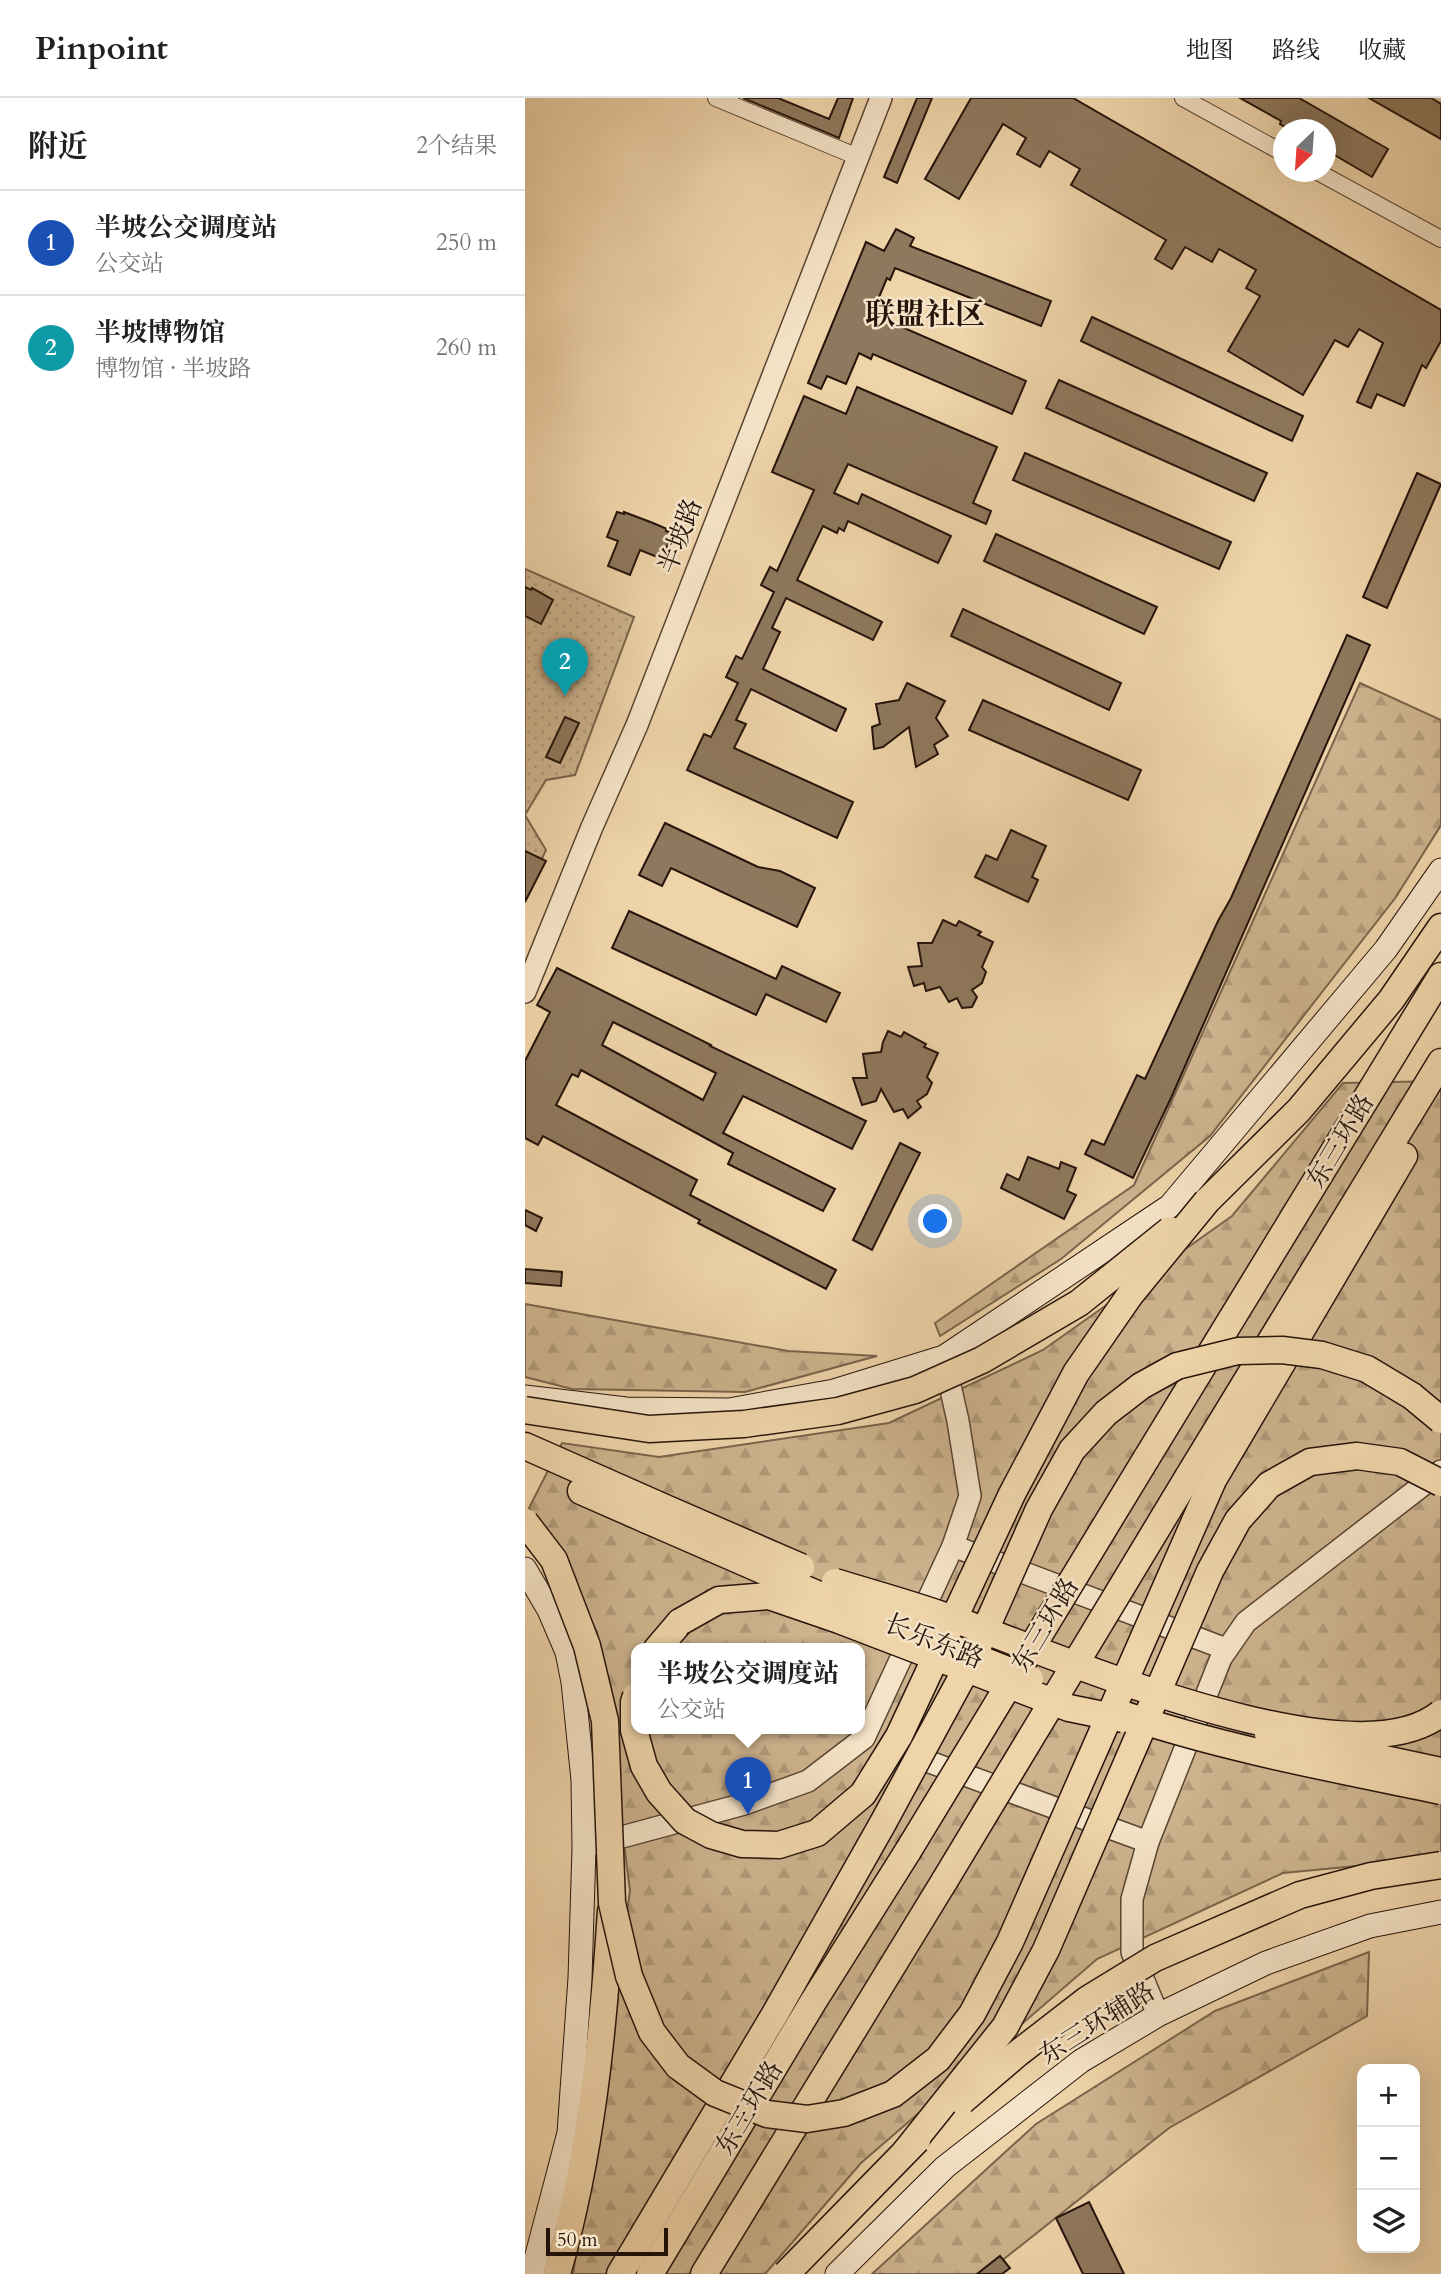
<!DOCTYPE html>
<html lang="zh">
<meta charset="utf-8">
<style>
body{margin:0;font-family:Cardo,"Noto Serif SC",serif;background:#f6f6f6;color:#202124}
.controls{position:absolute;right:21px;bottom:21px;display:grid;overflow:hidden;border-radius:14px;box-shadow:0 7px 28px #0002}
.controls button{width:63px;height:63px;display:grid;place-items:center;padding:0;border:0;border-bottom:2px solid #e0e0e0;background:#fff;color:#202124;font:35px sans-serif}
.compass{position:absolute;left:748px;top:21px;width:63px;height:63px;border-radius:50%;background:#fff;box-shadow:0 7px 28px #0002;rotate:205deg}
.scale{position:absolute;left:21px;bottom:18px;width:122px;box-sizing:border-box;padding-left:7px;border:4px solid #26140b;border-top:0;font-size:19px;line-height:24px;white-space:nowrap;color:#26140b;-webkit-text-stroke:5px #f5e3c7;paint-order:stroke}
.you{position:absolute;left:411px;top:1124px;width:24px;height:24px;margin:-18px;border:5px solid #fff;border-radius:50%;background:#1a73e8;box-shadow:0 0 0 10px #1a73e833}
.badge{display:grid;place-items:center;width:46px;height:46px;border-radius:50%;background:#db2777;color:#fff;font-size:23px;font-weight:700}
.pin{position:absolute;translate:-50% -58px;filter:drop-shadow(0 2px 4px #0008)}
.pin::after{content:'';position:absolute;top:37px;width:24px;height:21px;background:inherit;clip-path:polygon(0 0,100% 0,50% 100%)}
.popup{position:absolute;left:106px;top:1545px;width:234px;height:91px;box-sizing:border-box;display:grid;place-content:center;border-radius:14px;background:#fff;filter:drop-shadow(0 2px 5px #0005);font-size:23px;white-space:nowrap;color:#757577}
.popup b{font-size:26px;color:#202124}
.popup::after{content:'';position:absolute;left:50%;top:100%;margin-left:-14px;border:14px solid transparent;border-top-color:#fff}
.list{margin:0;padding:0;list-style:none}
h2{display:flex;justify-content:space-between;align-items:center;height:91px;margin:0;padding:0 28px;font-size:30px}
h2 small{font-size:23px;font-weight:400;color:#757577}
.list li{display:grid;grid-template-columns:46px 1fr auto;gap:21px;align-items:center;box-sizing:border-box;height:105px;padding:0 28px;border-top:2px solid #e0e0e0}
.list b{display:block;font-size:26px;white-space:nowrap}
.list p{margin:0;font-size:23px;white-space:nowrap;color:#757577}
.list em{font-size:23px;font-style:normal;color:#757577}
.icon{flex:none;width:38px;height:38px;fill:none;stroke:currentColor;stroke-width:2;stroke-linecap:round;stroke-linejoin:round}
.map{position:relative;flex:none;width:916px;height:2176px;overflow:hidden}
header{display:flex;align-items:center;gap:42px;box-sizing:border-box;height:98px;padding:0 35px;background:#fff;border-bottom:2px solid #e0e0e0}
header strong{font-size:33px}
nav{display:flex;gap:38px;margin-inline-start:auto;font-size:24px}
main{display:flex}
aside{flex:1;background:#fff}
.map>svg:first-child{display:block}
.forest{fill:url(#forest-firs);stroke:#7a644c;stroke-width:2;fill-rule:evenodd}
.park{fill:url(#park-dots);stroke:#7a644c;stroke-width:2}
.building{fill:#8f785d;stroke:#26140b;stroke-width:2;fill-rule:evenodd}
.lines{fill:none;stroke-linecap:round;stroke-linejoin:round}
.minor-casing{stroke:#584432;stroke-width:18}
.tertiary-casing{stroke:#584432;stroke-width:24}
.secondary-casing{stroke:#26140b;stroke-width:25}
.primary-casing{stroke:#26140b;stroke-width:29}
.trunk-casing{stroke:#26140b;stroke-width:29}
.minor{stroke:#f5e3c7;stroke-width:16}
.tertiary{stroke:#f5e3c7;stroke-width:21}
.secondary{stroke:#f5e3c7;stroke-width:23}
.primary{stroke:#efd4a9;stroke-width:26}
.trunk{stroke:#efd4a9;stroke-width:26}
.primary-bridge-casing{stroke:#26140b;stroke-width:29;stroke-linecap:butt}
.trunk-bridge-casing{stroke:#26140b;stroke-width:29;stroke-linecap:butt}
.primary-bridge{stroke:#efd4a9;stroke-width:26}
.trunk-bridge{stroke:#efd4a9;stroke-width:26}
.labels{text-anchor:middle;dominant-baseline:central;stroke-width:5;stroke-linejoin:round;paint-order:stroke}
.street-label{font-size:26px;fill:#26140b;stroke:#f5e3c7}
.quarter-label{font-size:30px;font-weight:bold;fill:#26140b;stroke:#f5e3c7}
</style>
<header>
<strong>Pinpoint</strong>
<nav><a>地图</a><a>路线</a><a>收藏</a></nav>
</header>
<main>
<aside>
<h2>附近<small>2个结果</small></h2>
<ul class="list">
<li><span class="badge" style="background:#1a4fb4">1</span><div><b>半坡公交调度站</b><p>公交站</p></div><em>250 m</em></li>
<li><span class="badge" style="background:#0f9aa8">2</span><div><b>半坡博物馆</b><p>博物馆 · 半坡路</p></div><em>260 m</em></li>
</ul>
</aside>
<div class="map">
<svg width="916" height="2176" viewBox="0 0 916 2176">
<defs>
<pattern id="forest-firs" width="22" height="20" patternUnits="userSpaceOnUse" patternTransform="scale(1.75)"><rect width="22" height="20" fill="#cdb38e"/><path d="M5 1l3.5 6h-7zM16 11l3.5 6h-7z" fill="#b09979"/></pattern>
<pattern id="park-dots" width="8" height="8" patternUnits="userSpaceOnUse" patternTransform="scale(1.75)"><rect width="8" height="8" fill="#cdb38e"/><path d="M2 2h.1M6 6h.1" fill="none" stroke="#b09979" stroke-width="1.8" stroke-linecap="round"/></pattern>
</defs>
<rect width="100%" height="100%" fill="#efd4a9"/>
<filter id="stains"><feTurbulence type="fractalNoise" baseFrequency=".00286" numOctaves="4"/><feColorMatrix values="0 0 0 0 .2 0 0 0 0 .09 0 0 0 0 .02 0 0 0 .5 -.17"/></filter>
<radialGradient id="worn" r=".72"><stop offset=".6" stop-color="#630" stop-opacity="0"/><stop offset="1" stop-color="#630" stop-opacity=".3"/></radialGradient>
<g class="forest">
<polygon points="835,585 916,622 916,727 871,799 685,1038 536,1161 415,1238 410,1225 609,1087"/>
<path d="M 916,983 L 916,1760 L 758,1775 L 572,1861 L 336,2065 L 240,2176 L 48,2176 L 105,1793 L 72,1534 L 4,1410 L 37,1345 L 134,1359 L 364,1325 L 518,1252 L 707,1118 L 818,985 ZM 111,1551 L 335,1551 L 335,1631 L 111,1631 Z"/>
<polygon points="0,1206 263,1253 352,1258 220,1294 47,1291 0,1279"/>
<polygon points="844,1854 842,1918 644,2030 460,2176 347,2176 511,2026 690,1913"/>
</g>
<polygon class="park" points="0,471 109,519 50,677 21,682 0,717 21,752 0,797"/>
<g class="building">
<polygon points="218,0 253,0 304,21 313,0 328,0 314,40"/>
<polygon points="392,0 407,0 372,85 359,79"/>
<polygon points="446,0 548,0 916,212 916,243 901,270 897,267 879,308 852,296 846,310 832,304 858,245 834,231 823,249 810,242 778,297 703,253 735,198 721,190 731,172 694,151 687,164 660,149 647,171 630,161 641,142 546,87 555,71 524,53 515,69 492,56 501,40 478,26 434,101 400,81"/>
<polygon points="715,0 774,0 863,51 847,79 801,52 801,32 765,32 755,26 756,23"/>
<polygon points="844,0 906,0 916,6 916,41"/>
<polygon points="371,131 389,140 385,148 526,203 516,228 370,170 365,182 362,180 347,216 501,283 487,316 348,256 346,261 334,255 321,286 302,278 296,291 283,285 341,144 359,153"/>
<polygon points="567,219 778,318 767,343 556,243"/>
<polygon points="534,282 742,375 729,403 521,310"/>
<polygon points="332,289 472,349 448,405 466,413 461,426 323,366 309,395 333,406 337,396 426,438 413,465 323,423 319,433 314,430 312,435 298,428 272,482 357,524 348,542 261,500 247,530 255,534 238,571 321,611 311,633 226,591 211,622 221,626 209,650 328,704 312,740 162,672 179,636 186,639 213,585 201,579 211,558 217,561 249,494 236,487 245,469 252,473 289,392 247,374 279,298 321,316"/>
<polygon points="500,355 706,444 694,471 488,382"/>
<polygon points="892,375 916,386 862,510 838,499"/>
<polygon points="92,414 99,416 99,414 128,425 142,431 141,433 147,435 137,461 115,452 105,477 83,468 93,443 82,439"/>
<polygon points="471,436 632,509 619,536 459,463"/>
<polygon points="0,489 6,492 7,490 28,502 16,526 0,518"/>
<polygon points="438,511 596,585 584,612 426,538"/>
<polygon points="822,537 845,547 646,1000 608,1080 560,1056 567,1042 579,1047 612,977 620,981 693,823 706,800"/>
<polygon points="382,585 420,603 411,620 423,638 409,647 413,656 391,669 384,629 358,649 349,651 347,629 355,626 351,606 374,602"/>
<polygon points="458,602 616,672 603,702 444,632"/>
<polygon points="40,619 54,625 35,665 21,659"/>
<polygon points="140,725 233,769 255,773 290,790 272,829 146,770 137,788 114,777"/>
<polygon points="486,732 521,748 507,779 513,782 503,804 450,779 461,757 472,762"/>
<polygon points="0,753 21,763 0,804"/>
<polygon points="104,813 251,881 257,868 315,895 301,924 241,896 231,917 87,850"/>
<polygon points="418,822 431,828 434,823 456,834 453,837 468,844 457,869 461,874 457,885 447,892 452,899 447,909 437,910 432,900 424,904 415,889 401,893 399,885 389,888 383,869 397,868 393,845 407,845"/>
<path d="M 32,870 L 186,947 L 185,948 L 341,1023 L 327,1051 L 218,998 L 198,1035 L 310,1091 L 298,1113 L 203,1066 L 208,1055 L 56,972 L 53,979 L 47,976 L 31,1007 L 172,1082 L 165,1097 L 311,1172 L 301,1191 L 173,1125 L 175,1122 L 18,1038 L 13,1047 L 0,1040 L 0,963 L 25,914 L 12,907 ZM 88,924 L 191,975 L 178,1002 L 77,947 Z"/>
<polygon points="363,933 376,939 379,934 401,946 399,949 413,955 402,979 407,985 402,996 392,1003 396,1009 383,1020 378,1011 369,1014 356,991 351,1003 337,1007 328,980 342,980 338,956 356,954 358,944"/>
<polygon points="375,1045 395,1055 347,1152 328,1142"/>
<polygon points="503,1059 534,1071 536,1064 551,1070 542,1093 551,1097 539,1121 476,1090 482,1076 494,1082"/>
<polygon points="0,1112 17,1120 11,1133 0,1127"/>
<polygon points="0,1171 37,1174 36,1188 0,1185"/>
<polygon points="564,2104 599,2176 558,2176 531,2120"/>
<polygon points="475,2158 485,2170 477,2176 452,2176"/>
</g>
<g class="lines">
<defs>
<g id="minor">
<polyline points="191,0 333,59"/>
<polyline points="658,0 758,55"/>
<polyline points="793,74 916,141"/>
</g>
<g id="tertiary">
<polyline points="0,894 67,729 112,627 356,0"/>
<polyline points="428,1448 701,1551"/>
<polyline points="380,1655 623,1744"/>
<polyline points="71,1746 219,1706 283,1683 339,1640 428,1448 445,1398 433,1323 420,1265"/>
<polyline points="633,1917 607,1854 607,1801 623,1744 696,1560 721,1524 916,1373"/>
</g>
<g id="secondary">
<polyline points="0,1299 101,1311 204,1312 309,1293 419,1259 645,1108 861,851 916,772"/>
<polyline points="0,1471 24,1512 42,1554 48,1584 58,1682 59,1750 55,1880 44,2035 7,2176"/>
<polyline points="312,2176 420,2069 556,1963 633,1917 741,1865 845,1828 916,1814"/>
</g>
<g id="primary">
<polyline points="0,1348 131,1406"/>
<polyline points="56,1393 122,1422"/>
</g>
<g id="trunk">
<polyline points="682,1103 774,1012 866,902 916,829"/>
<polyline points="621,1361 916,878"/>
<polyline points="663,1379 916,964"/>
<polyline points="688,1382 879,1058"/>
<polyline points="132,1551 155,1524"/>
<path d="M 32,2176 C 66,2058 78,1936 86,1813"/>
<polyline points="95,2176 250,1916 358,1725"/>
<polyline points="125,2176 288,1904 383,1753"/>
<polyline points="179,2176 420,1782"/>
</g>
</defs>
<use href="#minor" class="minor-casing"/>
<use href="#tertiary" class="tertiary-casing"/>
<use href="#secondary" class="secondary-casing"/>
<use href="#primary" class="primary-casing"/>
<use href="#trunk" class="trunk-casing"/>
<use href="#minor" class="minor"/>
<use href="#tertiary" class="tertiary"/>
<use href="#secondary" class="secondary"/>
<use href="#primary" class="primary"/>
<use href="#trunk" class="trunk"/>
<defs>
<g id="primary-bridge">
<polyline points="131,1406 276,1469"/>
<polyline points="122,1422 294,1497 505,1581"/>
<path d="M 600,1617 C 701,1651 811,1671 916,1693"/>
<polyline points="743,1636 916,1673"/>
</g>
<g id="trunk-bridge">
<polyline points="0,1312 124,1331 219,1326 313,1313 390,1292 457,1262 554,1205 645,1132"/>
<polyline points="0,1424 29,1462 62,1548 80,1623 87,1805 104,1878 127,1934 153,1968 190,1995 242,2016 282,2021 319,2015 368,1996 413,1961 447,1916 485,1844 688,1382"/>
<path d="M 310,1484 C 346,1495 382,1505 417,1517 C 520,1552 825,1690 916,1615"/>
<polyline points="155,1524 194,1502 244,1498 314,1522 544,1610 598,1621"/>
<polyline points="111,1598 109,1604 109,1632 119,1668 134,1694 160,1723 186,1737 217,1746 254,1747 292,1735 338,1696 374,1638 487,1396 551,1275 605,1197 682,1103"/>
<polyline points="358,1725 449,1557 514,1411 547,1352 581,1315 616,1288 652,1268 713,1253 757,1252 797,1257 842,1271 887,1298 916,1322"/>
<polyline points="383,1753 621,1361"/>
<polyline points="420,1782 663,1379"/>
<polyline points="437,2003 492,1956 563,1901 630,1860 775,1797 846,1778 916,1767"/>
<polyline points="380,2054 480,1929 521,1852 685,1473 713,1422 744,1387 785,1364 832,1358 875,1364 916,1385"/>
<polyline points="261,2176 392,2042"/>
</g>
</defs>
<use href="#primary-bridge" class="primary-bridge-casing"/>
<use href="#trunk-bridge" class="trunk-bridge-casing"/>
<use href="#primary-bridge" class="primary-bridge"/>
<use href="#trunk-bridge" class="trunk-bridge"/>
</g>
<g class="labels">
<g class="street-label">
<text transform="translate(155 438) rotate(-69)">半坡路</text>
<text transform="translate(815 1043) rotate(-59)">东三环路</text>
<text transform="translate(520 1527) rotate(-59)">东三环路</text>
<text transform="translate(409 1543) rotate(22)">长乐东路</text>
<text transform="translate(572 1925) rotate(-32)">东三环辅路</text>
<text transform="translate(224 2010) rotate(-59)">东三环路</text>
</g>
<g class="quarter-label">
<text x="400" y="216">联盟社区</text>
</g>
</g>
<rect width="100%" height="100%" filter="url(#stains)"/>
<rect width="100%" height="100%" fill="url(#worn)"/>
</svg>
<div class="controls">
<button>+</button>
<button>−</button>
<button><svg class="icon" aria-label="layers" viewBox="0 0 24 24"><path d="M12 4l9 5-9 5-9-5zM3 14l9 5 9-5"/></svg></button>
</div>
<svg class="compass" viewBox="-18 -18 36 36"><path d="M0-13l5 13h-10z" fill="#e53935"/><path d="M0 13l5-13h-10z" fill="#757577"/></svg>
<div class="scale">50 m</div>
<div class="you"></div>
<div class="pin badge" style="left:223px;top:1717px;background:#1a4fb4">1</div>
<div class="popup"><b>半坡公交调度站</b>公交站</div>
<div class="pin badge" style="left:40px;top:598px;background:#0f9aa8">2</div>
</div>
</main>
